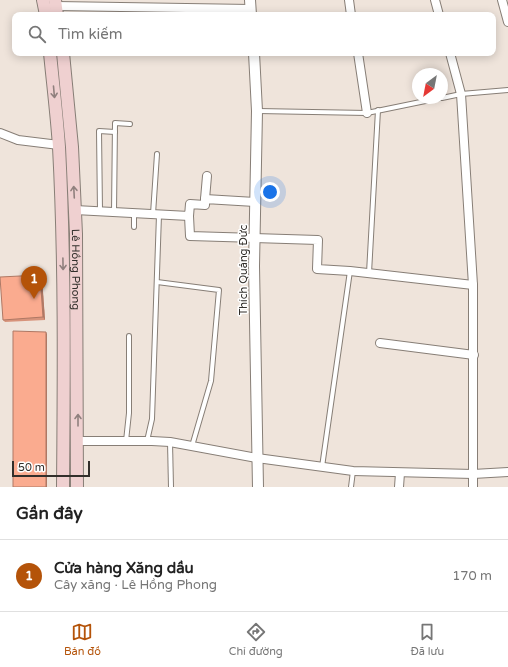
<!DOCTYPE html>
<html lang="vi">
<meta charset="utf-8">
<style>
body{margin:0;font-family:"Varela Round",sans-serif;background:#f6f6f6;color:#222}
.compass{position:absolute;left:412px;top:68px;width:36px;height:36px;border-radius:50%;background:#fff;box-shadow:0 2px 10px #0003;rotate:212deg}
.scale{position:absolute;left:12px;bottom:10px;width:78px;box-sizing:border-box;padding-left:4px;border:2px solid #322f2b;border-top:0;font-size:11px;line-height:14px;white-space:nowrap;color:#322f2b;-webkit-text-stroke:3px #fff;paint-order:stroke}
.you{position:absolute;left:270px;top:192px;width:14px;height:14px;margin:-10px;border:3px solid #fff;border-radius:50%;background:#1a73e8;box-shadow:0 0 0 6px #1a73e833}
.badge{display:grid;place-items:center;width:26px;height:26px;border-radius:50%;background:#b45309;color:#fff;font-size:13px;font-weight:700}
.pin{position:absolute;translate:-50% -33px;filter:drop-shadow(0 1px 2px #0008)}
.pin::after{content:'';position:absolute;top:21px;width:14px;height:12px;background:inherit;clip-path:polygon(0 0,100% 0,50% 100%)}
.list{margin:0;padding:0;list-style:none}
h2{display:flex;justify-content:space-between;align-items:center;height:52px;margin:0;padding:0 16px;font-size:17px}
h2 small{font-size:13px;font-weight:400;color:#767676}
.list li{display:grid;grid-template-columns:26px 1fr auto;gap:12px;align-items:center;box-sizing:border-box;height:72px;padding:0 16px;border-top:1px solid #e0e0e0}
.list b{display:block;font-size:15px;white-space:nowrap}
.list p{margin:0;font-size:13px;white-space:nowrap;color:#767676}
.list em{font-size:13px;font-style:normal;color:#767676}
.icon{flex:none;width:22px;height:22px;fill:none;stroke:currentColor;stroke-width:2;stroke-linecap:round;stroke-linejoin:round}
.map{position:relative;flex:none;width:508px;height:487px;overflow:hidden}
.search{position:absolute;background:#fff;box-shadow:0 2px 10px #0003;left:12px;right:12px;top:12px;height:44px;display:flex;align-items:center;gap:10px;box-sizing:border-box;padding:0 14px;border-radius:8px;color:#767676;font-size:15px}
.sheet{height:124px;background:#fff}
nav{display:flex;justify-content:space-around;align-items:center;box-sizing:border-box;height:56px;border-top:1px solid #e0e0e0;background:#fff;font-size:11px;color:#767676}
nav a{display:grid;justify-items:center;gap:2px}
nav .on{color:#b45309}
.map>svg:first-child{display:block}
.lines{fill:none;stroke-linecap:round;stroke-linejoin:round}
.service-casing{stroke:#877e76;stroke-width:6}
.minor-casing{stroke:#877e76;stroke-width:10}
.tertiary-casing{stroke:#877e76;stroke-width:12}
.secondary-casing{stroke:#877e76;stroke-width:14}
.service{stroke:#fff;stroke-width:4}
.minor{stroke:#fff;stroke-width:8}
.tertiary{stroke:#fff;stroke-width:10}
.secondary{stroke:#efd0d0;stroke-width:12}
.wall{fill:#d7937b}
.shaded-wall{fill:#af7864}
.building{fill:#faab8f;stroke:#af7864}
.oneway{stroke:#90807e}
.labels{text-anchor:middle;dominant-baseline:central;stroke-width:3;stroke-linejoin:round;paint-order:stroke}
.street-label{font-size:11px;fill:#322f2b;stroke:#fff}
</style>
<div class="map">
<svg width="508" height="487" viewBox="0 0 508 487">
<rect width="100%" height="100%" fill="#efe4db"/>
<g class="lines">
<defs>
<g id="service">
<polyline points="442,98 461,94 508,90"/>
<polyline points="258,111 367,113 440,98"/>
<polyline points="100,211 99,131 115,132"/>
<polyline points="114,212 115,123 130,124"/>
<polyline points="134,213 134,227"/>
<polyline points="153,214 157,154"/>
<polyline points="369,273 378,110"/>
<polyline points="157,282 219,290 211,381 192,446"/>
<polyline points="126,441 129,413 129,336"/>
<polyline points="147,441 152,419 159,215"/>
<polyline points="170,442 171,487"/>
<polyline points="322,467 350,271"/>
<polyline points="351,487 353,471"/>
</g>
<g id="minor">
<polyline points="349,0 351,15"/>
<polyline points="435,0 439,15"/>
<polyline points="502,0 508,22"/>
<polyline points="56,6 251,9"/>
<polyline points="358,53 367,113"/>
<polyline points="450,53 461,94 473,285 473,487"/>
<polyline points="0,133 18,140 59,145"/>
<polyline points="205,199 207,176"/>
<polyline points="75,210 189,216 190,204 205,205 205,199 255,202"/>
<polyline points="189,216 190,236 318,240 317,269 350,271 473,285"/>
<polyline points="380,343 474,355"/>
<polyline points="78,441 152,441 170,442 257,458 353,471 473,474 508,472"/>
<polyline points="399,487 400,473"/>
</g>
<g id="tertiary">
<polyline points="250,0 251,15"/>
<polyline points="254,53 257,111 254,266 258,487"/>
</g>
<g id="secondary">
<polyline points="43,0 46,15"/>
<polyline points="55,0 57,15"/>
<path d="M 50,53 C 53,84 57,116 59,147 C 65,260 64,373 63,487"/>
<path id="s1" d="M 63,53 L 72,147 L 76,234 L 77,487"/>
</g>
</defs>
<use href="#service" class="service-casing"/>
<use href="#minor" class="minor-casing"/>
<use href="#tertiary" class="tertiary-casing"/>
<use href="#secondary" class="secondary-casing"/>
<use href="#service" class="service"/>
<use href="#minor" class="minor"/>
<use href="#tertiary" class="tertiary"/>
<use href="#secondary" class="secondary"/>
</g>
<polygon class="wall" points="40,275 42,278 45,320 5,322 3,320"/>
<g class="shaded-wall">
<polygon points="40,275 42,278 45,320 43,317"/>
<polygon points="46,332 47,334 47,487 46,487"/>
</g>
<g class="building">
<polygon points="40,275 43,317 3,320 0,277"/>
<polygon points="13,331 46,332 46,487 13,487"/>
</g>
<defs><path id="oneway-shaft" d="M-6 0H5M1.5-3L5.5 0L1.5 3" fill="none" stroke-width="1.6" stroke-linecap="round" stroke-linejoin="round"/></defs>
<g class="oneway">
<use href="#oneway-shaft" transform="translate(54 92) rotate(85)"/>
<use href="#oneway-shaft" transform="translate(74 192) rotate(-93)"/>
<use href="#oneway-shaft" transform="translate(63 264) rotate(89)"/>
<use href="#oneway-shaft" transform="translate(78 420) rotate(-90)"/>
</g>
<g class="labels">
<g class="street-label">
<text stroke="none"><textPath href="#s1" startOffset="217">Lê Hồng Phong</textPath></text>
<text transform="translate(243 270) rotate(-90)">Thích Quảng Đức</text>
</g>
</g>
</svg>
<svg class="compass" viewBox="-18 -18 36 36"><path d="M0-13l5 13h-10z" fill="#e53935"/><path d="M0 13l5-13h-10z" fill="#767676"/></svg>
<div class="scale">50 m</div>
<div class="you"></div>
<div class="pin badge" style="left:34px;top:299px">1</div>
<div class="search"><svg class="icon" aria-label="search" viewBox="0 0 24 24"><circle cx="10" cy="10" r="6"/><path d="M15 15l6 6"/></svg>Tìm kiếm</div>
</div>
<section class="sheet">
<h2>Gần đây<small></small></h2>
<ul class="list">
<li><span class="badge">1</span><div><b>Cửa hàng Xăng dầu</b><p>Cây xăng · Lê Hồng Phong</p></div><em>170 m</em></li>
</ul>
</section>
<nav>
<a class="on"><svg class="icon" aria-label="map" viewBox="0 0 24 24"><path d="M3 6l6-2 6 2 6-2v14l-6 2-6-2-6 2zM9 4v14M15 6v14"/></svg>Bản đồ</a>
<a><svg class="icon" aria-label="directions" viewBox="0 0 24 24"><path d="M12 3l9 9-9 9-9-9zM9 14v-3h6M13 9l2 2-2 2"/></svg>Chỉ đường</a>
<a><svg class="icon" aria-label="saved" viewBox="0 0 24 24"><path d="M7 4h10v16l-5-4-5 4z"/></svg>Đã lưu</a>
</nav>
